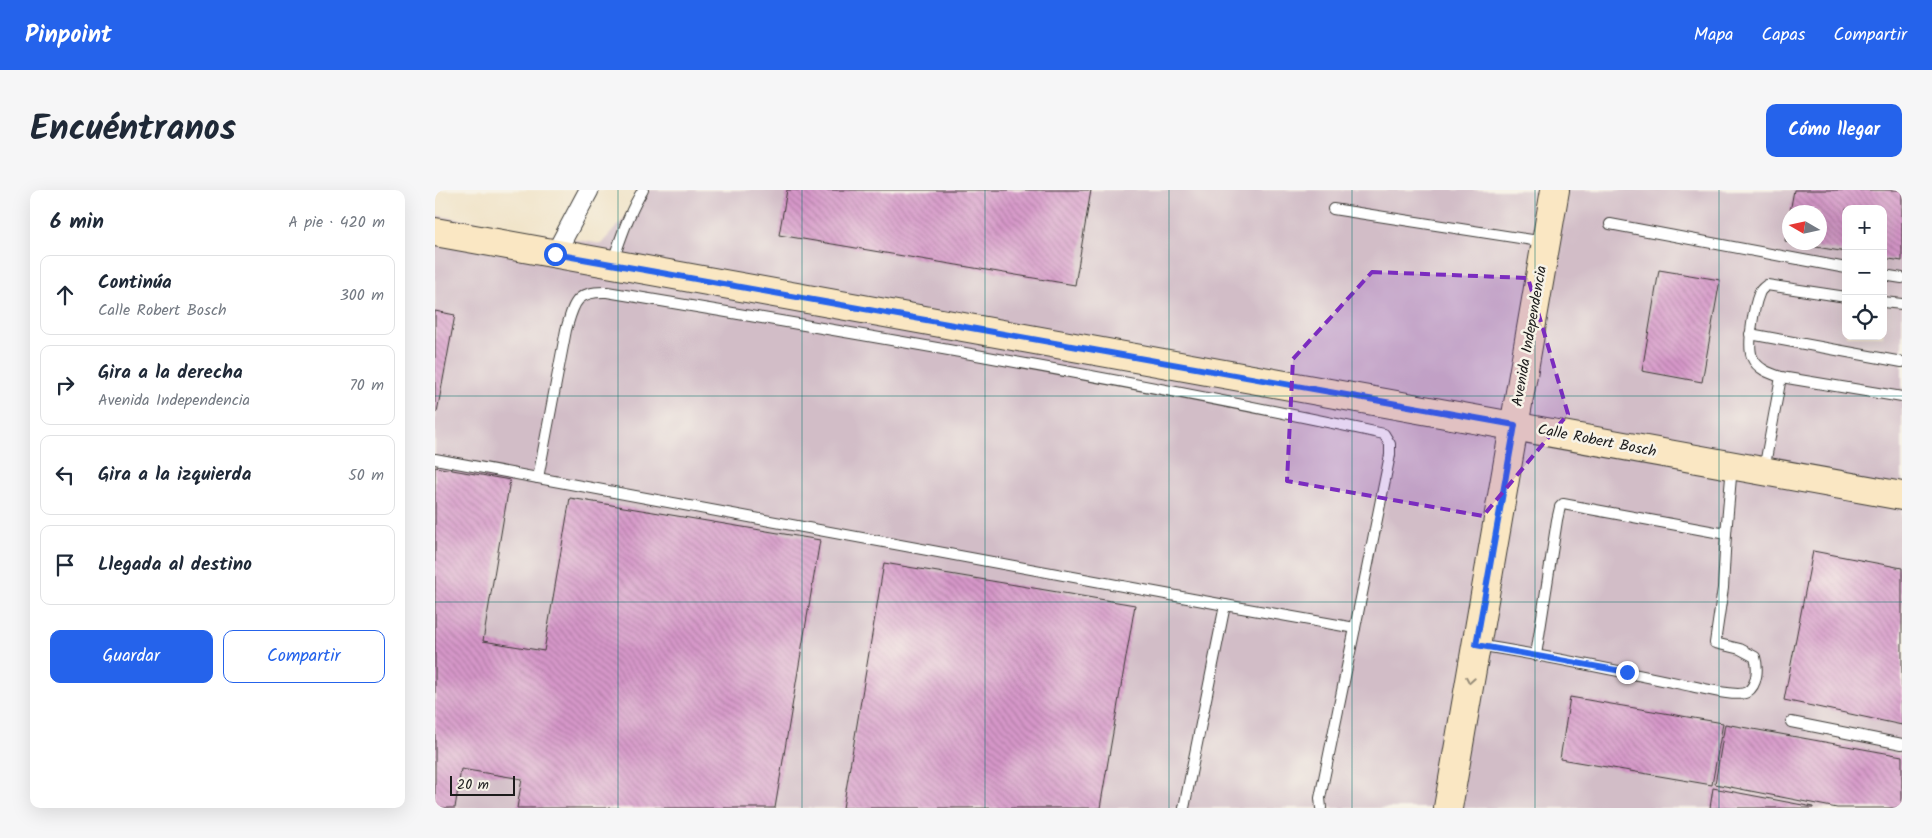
<!DOCTYPE html>
<html lang="es">
<meta charset="utf-8">
<style>
body{margin:0;font-family:Kalam,sans-serif;background:#f6f6f7;color:#1f2937}
.controls{position:absolute;right:15px;top:15px;display:grid;overflow:hidden;border-radius:10px;box-shadow:0 5px 20px #0002}
.controls button{width:45px;height:45px;display:grid;place-items:center;padding:0;border:0;border-bottom:1px solid #e0e1e3;background:#fff;color:#1f2937;font:25px sans-serif}
.compass{position:absolute;left:1347px;top:15px;width:45px;height:45px;border-radius:50%;background:#fff;box-shadow:0 5px 20px #0002;rotate:279deg}
.scale{position:absolute;left:15px;bottom:12px;width:65px;box-sizing:border-box;padding-left:5px;border:2px solid #1c1c1c;border-top:0;font-size:14px;line-height:18px;white-space:nowrap;color:#1c1c1c;-webkit-text-stroke:4px #f7f3e8;paint-order:stroke}
.stop{position:absolute;width:15px;height:15px;margin:-11px;border:4px solid #2563eb;border-radius:50%;background:#fff}
.stop.end{background:#2563eb;border-color:#fff;box-shadow:0 1px 5px #0008}
.list{margin:0;padding:0;list-style:none}
h2{display:flex;justify-content:space-between;align-items:center;height:65px;margin:0;padding:0 20px;font-size:21px}
h2 small{font-size:16px;font-weight:400;color:#747a83}
.list li{display:grid;grid-template-columns:32px 1fr auto;gap:15px;align-items:center;box-sizing:border-box;height:80px;margin:0 10px 10px;padding:0 10px;border:1px solid #e0e1e3;border-radius:10px}
.list b{display:block;font-size:19px;white-space:nowrap}
.list p{margin:0;font-size:16px;white-space:nowrap;color:#747a83}
.list em{font-size:16px;font-style:normal;color:#747a83}
.actions{display:flex;gap:10px;padding:15px 20px}
.actions a{flex:1;padding:11px 0;border:1px solid #2563eb;border-radius:10px;text-align:center;font-size:18px;color:#2563eb}
.actions .main{background:#2563eb;color:#fff}
.icon{flex:none;width:28px;height:28px;fill:none;stroke:currentColor;stroke-width:2;stroke-linecap:round;stroke-linejoin:round}
.map{position:relative;flex:none;width:1467px;height:618px;overflow:hidden;border-radius:10px}
header{display:flex;align-items:center;gap:30px;box-sizing:border-box;height:70px;padding:0 25px;background:#2563eb;color:#fff}
header strong{font-size:24px}
nav{display:flex;gap:28px;margin-inline-start:auto;font-size:18px}
.intro{display:flex;align-items:center;justify-content:space-between;box-sizing:border-box;height:120px;padding:0 30px}
h1{margin:0;font-size:35px}
.button{padding:12px 22px;border-radius:10px;background:#2563eb;color:#fff;font-size:18px;font-weight:700}
main{display:flex;gap:30px;padding:0 30px}
aside{flex:1;background:#fff;border-radius:10px;box-shadow:0 5px 20px #0002}
.map>svg:first-child{display:block}
.industrial{fill:#d2bdc7;fill-rule:evenodd}
.building{fill:url(#building-back-hatch)}
.lines{fill:none;stroke-linecap:round;stroke-linejoin:round}
.service-casing{stroke:#3c3a36;stroke-width:12}
.minor-casing{stroke:#3c3a36;stroke-width:21}
.secondary-casing{stroke:#3c3a36;stroke-width:30}
.service{stroke:#fff;stroke-width:10}
.minor{stroke:#fff;stroke-width:19}
.secondary{stroke:#fae7c3;stroke-width:28}
.oneway{stroke:#968c78}
.route{stroke:#2563eb;stroke-width:6}
.marked{fill:#7b2cbf;fill-opacity:0.2;stroke:#7b2cbf;stroke-width:4;stroke-dasharray:10 6;stroke-linejoin:round}
.grid{fill:none;stroke:#0f766e;stroke-width:1;stroke-opacity:0.55}
.labels{text-anchor:middle;dominant-baseline:central;stroke-width:5;stroke-linejoin:round;paint-order:stroke}
.street-label{font-size:15px;fill:#1c1c1c;stroke:#f7f3e8}
</style>
<header>
<strong>Pinpoint</strong>
<nav><a>Mapa</a><a>Capas</a><a>Compartir</a></nav>
</header>
<div class="intro"><h1>Encuéntranos</h1><a class="button">Cómo llegar</a></div>
<main>
<aside>
<h2>6 min<small>A pie · 420 m</small></h2>
<ul class="list">
<li><svg class="icon" aria-label="ahead" viewBox="0 0 24 24"><path d="M12 20V5M6 11l6-6 6 6"/></svg><div><b>Continúa</b><p>Calle Robert Bosch</p></div><em>300 m</em></li>
<li><svg class="icon" aria-label="right" viewBox="0 0 24 24"><path d="M7 20v-9h11M14 6l5 5-5 5"/></svg><div><b>Gira a la derecha</b><p>Avenida Independencia</p></div><em>70 m</em></li>
<li><svg class="icon" aria-label="left" viewBox="0 0 24 24"><path d="M17 20v-9H6M10 6l-5 5 5 5"/></svg><div><b>Gira a la izquierda</b></div><em>50 m</em></li>
<li><svg class="icon" aria-label="arrive" viewBox="0 0 24 24"><path d="M6 21V4h12l-3 4 3 4H6"/></svg><div><b>Llegada al destino</b></div></li>
</ul>
<div class="actions"><a class="main">Guardar</a><a>Compartir</a></div>
</aside>
<div class="map">
<svg width="1467" height="618" viewBox="0 0 1467 618">
<defs>
<pattern id="building-back-hatch" width="6" height="6" patternUnits="userSpaceOnUse" patternTransform="scale(1.25)"><rect width="6" height="6" fill="#d697c9"/><path d="M-1 5l2 2M0 0l6 6M5-1l2 2" fill="none" stroke="#ad7aa2"/></pattern>
</defs>
<rect width="100%" height="100%" fill="#f7f3e8"/>
<filter id="ink" filterUnits="userSpaceOnUse"><feTurbulence type="fractalNoise" baseFrequency=".02" numOctaves="2"/><feDisplacementMap in="SourceGraphic" scale="10" xChannelSelector="R" yChannelSelector="G"/><feConvolveMatrix kernelMatrix="1 2 1 2 8 2 1 2 1" color-interpolation-filters="sRGB"/></filter>
<filter id="wash" filterUnits="userSpaceOnUse"><feTurbulence type="fractalNoise" baseFrequency=".0096" numOctaves="4" result="noise"/><feDisplacementMap in="SourceGraphic" scale="20" xChannelSelector="R" yChannelSelector="G"/><feGaussianBlur stdDeviation="1.12" result="paint"/><feColorMatrix in="noise" values="0 0 0 0 0 0 0 0 0 0 0 0 0 0 0 0 0 1.4 0 .05"/><feComposite in="paint" operator="in"/></filter>
<g filter="url(#wash)">
<rect width="100%" height="100%" fill="#f1e4c9"/>
<path class="industrial" d="M 215,0 L 1467,0 L 1467,618 L 0,618 L 0,25 L 166,54 ZM 1411,19 L 1448,19 L 1448,146 L 1411,146 ZM 1354,22 L 1384,22 L 1384,52 L 1354,52 Z"/>
<g id="blocks">
<g class="building">
<polygon points="352,0 656,0 640,95 344,45"/>
<polygon points="1359,0 1467,0 1467,71 1448,68 1448,19 1411,19 1411,62 1363,54 1384,52 1384,22 1355,22"/>
<polygon points="1353,31 1354,31 1354,52 1350,51"/>
<polygon points="1224,80 1285,90 1267,192 1207,181"/>
<polygon points="0,121 20,125 2,222 0,222"/>
<polygon points="0,277 75,290 48,451 109,461 135,308 385,350 340,618 82,618 87,589 26,579 20,618 0,618"/>
<polygon points="1378,361 1467,378 1467,535 1349,510"/>
<polygon points="449,373 700,415 665,618 408,618"/>
<polygon points="1135,507 1288,533 1277,595 1125,569"/>
<polygon points="1290,534 1467,566 1467,618 1402,618 1280,594"/>
<polygon points="1278,598 1378,617 1378,618 1275,618"/>
</g>
</g>
</g>
<g filter="url(#ink)">
<use href="#blocks" fill-opacity="0" stroke="#3c3a36" stroke-width="1"/>
<g class="lines">
<defs>
<g id="service">
<polyline points="898,19 1110,52"/>
<polyline points="1175,34 1411,78"/>
<path d="M 177,73 C 186,48 194,22 208,0"/>
<polyline points="1448,85 1467,88"/>
<path d="M 1411,107 L 1332,95 C 1328,98 1325,100 1324,104 C 1319,116 1312,155 1317,167 C 1322,179 1334,183 1346,187 L 1467,207"/>
<polyline points="1448,112 1467,114"/>
<polyline points="1315,144 1467,172"/>
<polyline points="0,269 790,415"/>
<polyline points="1329,280 1346,187"/>
<path d="M 103,288 L 131,140 C 139,113 140,101 172,102 C 431,145 691,189 949,244 L 955,254 L 955,265 L 920,438"/>
<polyline points="1291,344 1297,276"/>
<path d="M 1042,455 C 1113,466 1185,481 1256,496 C 1267,498 1303,508 1312,502 C 1323,495 1323,477 1320,467 L 1305,459 L 1280,453 L 1288,398 L 1291,344 L 1128,314 L 1125,317 L 1122,330 L 1101,465"/>
<polyline points="1356,532 1467,554"/>
<polyline points="749,618 790,415 920,438 885,608 886,618"/>
</g>
<polyline id="minor" points="120,64 154,0"/>
<g id="secondary">
<polyline points="0,42 1467,306"/>
<polyline points="1013,618 1120,0"/>
</g>
</defs>
<use href="#service" class="service-casing"/>
<use href="#minor" class="minor-casing"/>
<use href="#secondary" class="secondary-casing"/>
<use href="#service" class="service"/>
<use href="#minor" class="minor"/>
<use href="#secondary" class="secondary"/>
</g>
<defs><path id="oneway-chevron" d="M-2-3.5L2.5 0L-2 3.5" fill="none" stroke-width="1.6" stroke-linecap="round" stroke-linejoin="round" transform="scale(1.25)"/></defs>
<use class="oneway" href="#oneway-chevron" transform="translate(1035 490) rotate(100)"/>
</g>
<g class="lines" filter="url(#ink)">
<polyline class="route" points="120,64 1080,235 1041,455 1192,482"/>
</g>
<path class="marked" d="M 937,82 L 1093,88 L 1133,224 L 1048,326 L 852,291 L 858,169 Z"/>
<path class="grid" d="M 183,0 L 183,618M 367,0 L 367,618M 550,0 L 550,618M 734,0 L 734,618M 917,0 L 917,618M 1100,0 L 1100,618M 1284,0 L 1284,618M 0,206 L 1467,206M 0,412 L 1467,412"/>
<g class="labels">
<g class="street-label">
<text transform="translate(1095 146) rotate(-80)">Avenida Independencia</text>
<text transform="translate(1162 251) rotate(11)">Calle Robert Bosch</text>
</g>
</g>
</svg>
<div class="controls">
<button>+</button>
<button>−</button>
<button><svg class="icon" aria-label="locate" viewBox="0 0 24 24"><circle cx="12" cy="12" r="6"/><path d="M12 2v4M12 18v4M2 12h4M18 12h4"/></svg></button>
</div>
<svg class="compass" viewBox="-18 -18 36 36"><path d="M0-13l5 13h-10z" fill="#e53935"/><path d="M0 13l5-13h-10z" fill="#747a83"/></svg>
<div class="scale">20 m</div>
<div class="stop" style="left:120px;top:64px"></div>
<div class="stop end" style="left:1192px;top:482px"></div>
</div>
</main>
